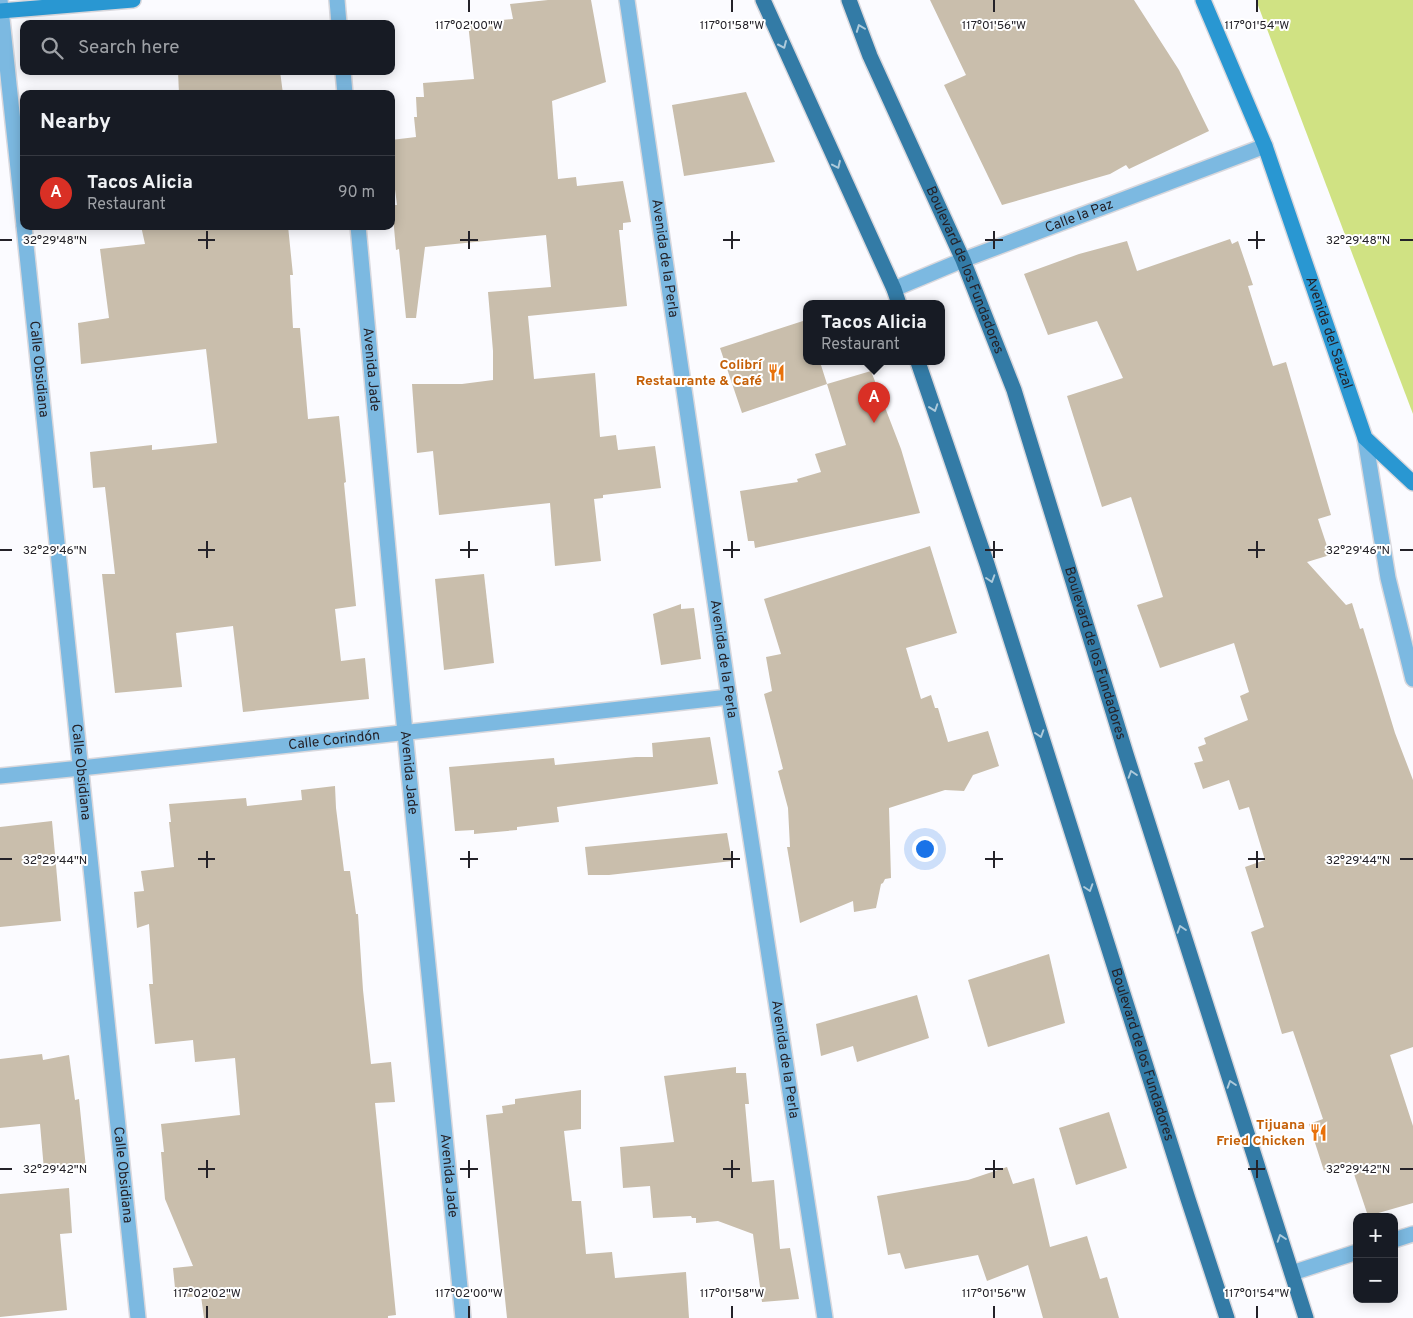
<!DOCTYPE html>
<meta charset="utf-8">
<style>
body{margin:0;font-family:Overpass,sans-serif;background:#242831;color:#f1f3f6}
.controls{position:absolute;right:15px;bottom:15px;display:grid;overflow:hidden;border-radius:10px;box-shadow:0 2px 12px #0003}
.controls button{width:45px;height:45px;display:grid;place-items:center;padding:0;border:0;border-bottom:1px solid #363941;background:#171b24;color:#f1f3f6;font:25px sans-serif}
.you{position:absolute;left:924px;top:848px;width:18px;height:18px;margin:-12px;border:4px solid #fff;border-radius:50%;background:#1a73e8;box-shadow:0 0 0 8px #1a73e833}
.badge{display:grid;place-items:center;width:32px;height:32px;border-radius:50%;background:#d93025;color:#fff;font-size:16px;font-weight:700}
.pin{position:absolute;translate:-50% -41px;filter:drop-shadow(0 1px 2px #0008)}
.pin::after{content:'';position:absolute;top:26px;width:18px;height:15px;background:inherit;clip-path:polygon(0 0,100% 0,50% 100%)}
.popup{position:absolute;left:803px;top:300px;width:142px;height:65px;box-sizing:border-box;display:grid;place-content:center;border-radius:10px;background:#171b24;filter:drop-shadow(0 1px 4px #0005);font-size:16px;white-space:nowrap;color:#9ea1a6}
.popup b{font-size:19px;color:#f1f3f6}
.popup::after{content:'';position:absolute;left:50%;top:100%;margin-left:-10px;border:10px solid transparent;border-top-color:#171b24}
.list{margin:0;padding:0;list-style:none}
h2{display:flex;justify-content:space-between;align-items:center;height:65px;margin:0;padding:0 20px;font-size:21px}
h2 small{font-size:16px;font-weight:400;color:#9ea1a6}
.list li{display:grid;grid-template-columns:32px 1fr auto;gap:15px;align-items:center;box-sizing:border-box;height:75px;padding:0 20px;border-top:1px solid #363941}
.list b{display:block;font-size:19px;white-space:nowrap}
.list p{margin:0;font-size:16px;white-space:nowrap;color:#9ea1a6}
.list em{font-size:16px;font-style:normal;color:#9ea1a6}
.icon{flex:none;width:28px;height:28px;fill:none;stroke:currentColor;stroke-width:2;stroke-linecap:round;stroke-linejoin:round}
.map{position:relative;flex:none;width:1413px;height:1318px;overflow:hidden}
.search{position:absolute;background:#171b24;box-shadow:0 2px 12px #0003;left:20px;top:20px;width:375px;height:55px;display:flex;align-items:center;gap:12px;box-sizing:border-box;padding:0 18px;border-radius:10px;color:#9ea1a6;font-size:19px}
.panel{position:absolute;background:#171b24;box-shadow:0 2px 12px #0003;left:20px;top:90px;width:375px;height:140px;border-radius:10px}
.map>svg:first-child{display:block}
.green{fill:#d0e283}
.building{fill:#c9beac}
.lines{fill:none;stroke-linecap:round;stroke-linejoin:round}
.street-casing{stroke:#d9d8dd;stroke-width:18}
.secondary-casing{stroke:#d9d8dd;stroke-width:18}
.primary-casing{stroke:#d9d8dd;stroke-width:18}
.street{stroke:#7cb9e1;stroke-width:15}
.secondary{stroke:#2997d2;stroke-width:15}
.primary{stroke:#337ba6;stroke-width:15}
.oneway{stroke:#adcadb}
.ticks{fill:none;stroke:#242229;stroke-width:2}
.labels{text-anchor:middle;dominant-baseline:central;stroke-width:4;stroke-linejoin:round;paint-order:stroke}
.street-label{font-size:14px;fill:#242229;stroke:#fff}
.food-label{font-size:14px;font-weight:bold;fill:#c56008;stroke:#fff;text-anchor:end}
.ticks-label{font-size:12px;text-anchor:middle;fill:#242229;stroke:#fff;stroke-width:4;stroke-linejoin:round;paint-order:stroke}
</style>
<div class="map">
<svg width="1413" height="1318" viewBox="0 0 1413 1318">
<rect width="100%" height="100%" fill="#fbfbff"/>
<polygon class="green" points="1256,0 1413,0 1413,414"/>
<g class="building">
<polygon points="548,0 591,0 606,82 552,101 558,179 576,177 577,186 623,181 631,222 623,223 623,230 619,230 627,306 528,316 534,379 595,373 600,437 616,435 618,450 655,446 661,488 603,495 603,498 594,499 601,561 555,566 550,503 439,515 433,451 417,453 412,384 462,384 493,380 493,351 488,292 551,287 546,235 425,247 416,318 406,318 399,249 396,250 392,205 397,205 391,158 391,140 416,137 414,117 417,117 416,97 424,97 423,83 474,79 468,23 513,19 510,4"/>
<polygon points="930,0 1134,0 1179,70 1209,131 1129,169 1126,165 1110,174 1002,205 944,85 966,75"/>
<polygon points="178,71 280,71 283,94 179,94"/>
<polygon points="746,92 775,162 684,176 672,105"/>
<polygon points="141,226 288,226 293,275 290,275 293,328 300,328 308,419 339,416 346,482 344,483 356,606 335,609 341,661 365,658 369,699 243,712 233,626 176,633 182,687 115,693 102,574 115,574 105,487 93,488 90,452 152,445 152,450 217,443 206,349 81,364 78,323 109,318 100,249 145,244"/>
<polygon points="1230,239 1232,244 1238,241 1253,285 1248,286 1273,366 1286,362 1331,515 1318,519 1330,555 1307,562 1346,605 1352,603 1360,629 1363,628 1395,733 1413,780 1413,1047 1390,1055 1413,1126 1413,1203 1368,1216 1350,1162 1324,1171 1309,1124 1323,1119 1293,1031 1282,1034 1251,932 1264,927 1245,867 1265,860 1249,807 1239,810 1229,780 1203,789 1194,763 1203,761 1198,747 1206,744 1204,738 1248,720 1240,696 1249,692 1234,643 1160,668 1137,605 1163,597 1131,497 1102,507 1067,396 1123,378 1097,321 1048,335 1024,274 1079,254 1127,241 1137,271"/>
<polygon points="806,320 806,362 820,362 827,384 742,413 720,348"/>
<polygon points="871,371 901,449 920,513 755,548 754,541 748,541 740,491 798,482 797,479 821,472 815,454 846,445 827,384"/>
<polygon points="930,546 957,633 906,648 921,699 931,695 935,708 938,708 948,742 988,731 999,766 973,775 964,791 945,790 889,808 891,878 885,879 883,883 881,884 876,908 854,912 853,901 800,923 787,847 790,847 788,808 778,771 783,769 764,694 772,691 766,657 781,654 764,599"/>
<polygon points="484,574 494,663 444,670 435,579"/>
<polygon points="681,604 681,609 694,608 701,659 661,665 653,614"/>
<polygon points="710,737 718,784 557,807 559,822 517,827 517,830 474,834 474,830 455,831 449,767 554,758 555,765 636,757 653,757 652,743"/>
<polygon points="335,786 336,808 344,871 350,871 356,914 358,914 363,990 371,1064 391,1062 395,1102 375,1103 396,1315 388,1316 388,1318 204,1318 201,1296 176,1298 173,1268 193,1266 165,1199 161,1152 164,1152 161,1124 240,1115 235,1058 195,1062 193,1040 155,1044 149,984 153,984 149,924 137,928 134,892 144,891 141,871 174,867 169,822 171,822 169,804 246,798 247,806 302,800 301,790"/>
<polygon points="52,821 61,921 0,927 0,827"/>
<polygon points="727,833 732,861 609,875 588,875 585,847"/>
<polygon points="1049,954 1065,1023 988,1047 968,980"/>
<polygon points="917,995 929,1038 857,1062 853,1046 821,1056 816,1024"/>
<polygon points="42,1054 43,1060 69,1055 75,1100 79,1099 86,1168 44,1170 40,1124 0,1128 0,1059"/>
<polygon points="736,1067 736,1073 746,1073 749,1104 745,1104 752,1182 774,1180 780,1249 790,1248 799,1299 762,1302 753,1234 718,1221 696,1223 696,1218 692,1218 691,1216 653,1218 650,1186 623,1188 620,1147 674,1142 664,1076"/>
<polygon points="581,1090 581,1129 564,1131 572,1201 581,1201 586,1254 612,1252 615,1278 686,1272 689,1318 507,1318 486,1115 503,1113 502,1106 515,1104 515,1099"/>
<polygon points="1109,1112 1127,1168 1076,1185 1059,1128"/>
<polygon points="1007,1167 1013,1184 1034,1178 1050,1247 1087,1236 1100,1279 1107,1277 1119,1318 1043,1318 1028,1265 987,1281 978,1255 905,1269 900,1253 888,1255 877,1196 968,1180"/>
<polygon points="69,1188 72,1233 60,1234 67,1310 0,1317 0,1194"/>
</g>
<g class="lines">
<defs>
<g id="street">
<polyline points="0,0 24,225"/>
<polyline points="337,0 339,24"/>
<path id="s1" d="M 627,0 L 729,697 L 825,1318"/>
<polyline points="343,71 345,94"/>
<path id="s2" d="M 24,226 L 138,1318"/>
<path id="s3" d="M 358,226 L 405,733 L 463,1318"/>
<path id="s4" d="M 894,289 L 963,260 L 1265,146"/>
<polyline points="1365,438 1388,578 1413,679"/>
<path id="s5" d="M 0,776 L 81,768 L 729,697"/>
<polyline points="1394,1240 1413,1234"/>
<polyline points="1292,1273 1357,1252"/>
</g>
<g id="secondary">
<path id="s6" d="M 1203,0 L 1265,146 L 1365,438 L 1413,483"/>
<polyline points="0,11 133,0"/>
</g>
<g id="primary">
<polyline points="763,0 894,289 899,304"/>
<path id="s7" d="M 849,0 L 870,56 L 963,260 L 1014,390 L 1126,754 L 1306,1318"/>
<path id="s8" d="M 918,362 L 987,564 L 1188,1199 L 1227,1318"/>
</g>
</defs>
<use href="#street" class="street-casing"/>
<use href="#secondary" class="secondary-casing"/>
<use href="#primary" class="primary-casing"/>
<use href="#street" class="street"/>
<use href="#secondary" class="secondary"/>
<use href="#primary" class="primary"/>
</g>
<defs><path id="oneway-chevron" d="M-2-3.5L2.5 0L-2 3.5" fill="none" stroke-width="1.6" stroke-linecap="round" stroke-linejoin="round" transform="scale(1.25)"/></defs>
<g class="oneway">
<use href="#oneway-chevron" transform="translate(860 28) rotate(-111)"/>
<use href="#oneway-chevron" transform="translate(783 45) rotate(66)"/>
<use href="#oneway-chevron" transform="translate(837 165) rotate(65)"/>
<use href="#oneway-chevron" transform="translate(934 408) rotate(71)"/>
<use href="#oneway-chevron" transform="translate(991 579) rotate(72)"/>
<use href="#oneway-chevron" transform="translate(1040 734) rotate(72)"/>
<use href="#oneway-chevron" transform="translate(1132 774) rotate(-108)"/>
<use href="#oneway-chevron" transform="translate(1089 888) rotate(72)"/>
<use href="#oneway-chevron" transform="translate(1181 929) rotate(-108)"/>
<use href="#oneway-chevron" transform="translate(1231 1084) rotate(-108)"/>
<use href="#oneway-chevron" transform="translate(1281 1238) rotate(-108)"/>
</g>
<path class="ticks" d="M 469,0 L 469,12M 732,0 L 732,12M 994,0 L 994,12M 1257,0 L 1257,12M 207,231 L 207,249M 469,231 L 469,249M 732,231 L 732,249M 994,231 L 994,249M 1257,231 L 1257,249M 0,240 L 12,240M 198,240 L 215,240M 460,240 L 478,240M 723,240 L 740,240M 985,240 L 1003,240M 1248,240 L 1265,240M 1400,240 L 1413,240M 207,541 L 207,558M 469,541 L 469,558M 732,541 L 732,558M 994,541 L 994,558M 1257,541 L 1257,558M 0,550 L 12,550M 198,550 L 215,550M 460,550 L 478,550M 723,550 L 740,550M 985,550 L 1003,550M 1248,550 L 1265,550M 1400,550 L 1413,550M 207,851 L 207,868M 469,851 L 469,868M 732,851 L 732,868M 994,851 L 994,868M 1257,851 L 1257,868M 0,859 L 12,859M 198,859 L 215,859M 460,859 L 478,859M 723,859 L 740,859M 985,859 L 1003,859M 1248,859 L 1265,859M 1400,859 L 1413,859M 207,1160 L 207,1178M 469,1160 L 469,1178M 732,1160 L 732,1178M 994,1160 L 994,1178M 1257,1160 L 1257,1178M 0,1169 L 12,1169M 198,1169 L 215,1169M 460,1169 L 478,1169M 723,1169 L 740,1169M 985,1169 L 1003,1169M 1248,1169 L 1265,1169M 1400,1169 L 1413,1169M 207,1306 L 207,1318M 469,1306 L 469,1318M 732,1306 L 732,1318M 994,1306 L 994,1318M 1257,1306 L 1257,1318"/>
<defs>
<symbol id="restaurant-bare" viewBox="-9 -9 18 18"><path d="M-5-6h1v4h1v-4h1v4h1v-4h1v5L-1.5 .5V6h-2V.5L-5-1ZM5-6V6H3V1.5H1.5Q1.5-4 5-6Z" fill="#e8710a" stroke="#fff" stroke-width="2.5" paint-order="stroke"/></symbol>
</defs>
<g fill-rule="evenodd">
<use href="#restaurant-bare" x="764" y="360" width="25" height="25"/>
<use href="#restaurant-bare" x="1306" y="1120" width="25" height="25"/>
</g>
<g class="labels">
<g class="street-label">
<text stroke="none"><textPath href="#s4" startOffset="199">Calle la Paz</textPath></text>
<text stroke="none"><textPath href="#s1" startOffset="261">Avenida de la Perla</textPath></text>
<text stroke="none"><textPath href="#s7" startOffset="294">Boulevard de los Fundadores</textPath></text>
<text stroke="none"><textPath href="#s6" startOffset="356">Avenida del Sauzal</textPath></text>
<text stroke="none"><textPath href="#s2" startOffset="144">Calle Obsidiana</textPath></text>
<text stroke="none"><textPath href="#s3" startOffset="144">Avenida Jade</textPath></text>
<text stroke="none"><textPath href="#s7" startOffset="699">Boulevard de los Fundadores</textPath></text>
<text stroke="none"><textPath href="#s1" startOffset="666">Avenida de la Perla</textPath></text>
<text stroke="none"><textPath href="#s5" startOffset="336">Calle Corindón</textPath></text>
<text stroke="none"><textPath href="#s2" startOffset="549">Calle Obsidiana</textPath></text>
<text stroke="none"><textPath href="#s3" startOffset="549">Avenida Jade</textPath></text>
<text stroke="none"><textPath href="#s8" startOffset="728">Boulevard de los Fundadores</textPath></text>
<text stroke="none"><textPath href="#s1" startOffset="1071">Avenida de la Perla</textPath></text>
<text stroke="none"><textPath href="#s2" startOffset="954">Calle Obsidiana</textPath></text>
<text stroke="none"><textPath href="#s3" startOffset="954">Avenida Jade</textPath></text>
</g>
<g class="food-label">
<text x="762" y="365">Colibrí<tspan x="762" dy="16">Restaurante &amp; Café</tspan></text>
<text x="1305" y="1125">Tijuana<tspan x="1305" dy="16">Fried Chicken</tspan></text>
</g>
</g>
<g class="ticks-label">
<text x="469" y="29">117°02'00"W</text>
<text x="732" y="29">117°01'58"W</text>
<text x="994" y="29">117°01'56"W</text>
<text x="1257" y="29">117°01'54"W</text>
<text x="55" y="244">32°29'48"N</text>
<text x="1358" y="244">32°29'48"N</text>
<text x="55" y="554">32°29'46"N</text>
<text x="1358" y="554">32°29'46"N</text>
<text x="55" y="864">32°29'44"N</text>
<text x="1358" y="864">32°29'44"N</text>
<text x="55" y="1173">32°29'42"N</text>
<text x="1358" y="1173">32°29'42"N</text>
<text x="207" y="1297">117°02'02"W</text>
<text x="469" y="1297">117°02'00"W</text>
<text x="732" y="1297">117°01'58"W</text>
<text x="994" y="1297">117°01'56"W</text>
<text x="1257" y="1297">117°01'54"W</text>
</g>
</svg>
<div class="controls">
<button>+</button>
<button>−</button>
</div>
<div class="you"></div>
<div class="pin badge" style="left:874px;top:423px">A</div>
<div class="popup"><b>Tacos Alicia</b>Restaurant</div>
<div class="search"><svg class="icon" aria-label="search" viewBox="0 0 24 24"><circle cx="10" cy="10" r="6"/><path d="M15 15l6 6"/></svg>Search here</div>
<section class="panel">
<h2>Nearby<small></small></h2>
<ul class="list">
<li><span class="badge">A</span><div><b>Tacos Alicia</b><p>Restaurant</p></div><em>90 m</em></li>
</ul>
</section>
</div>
